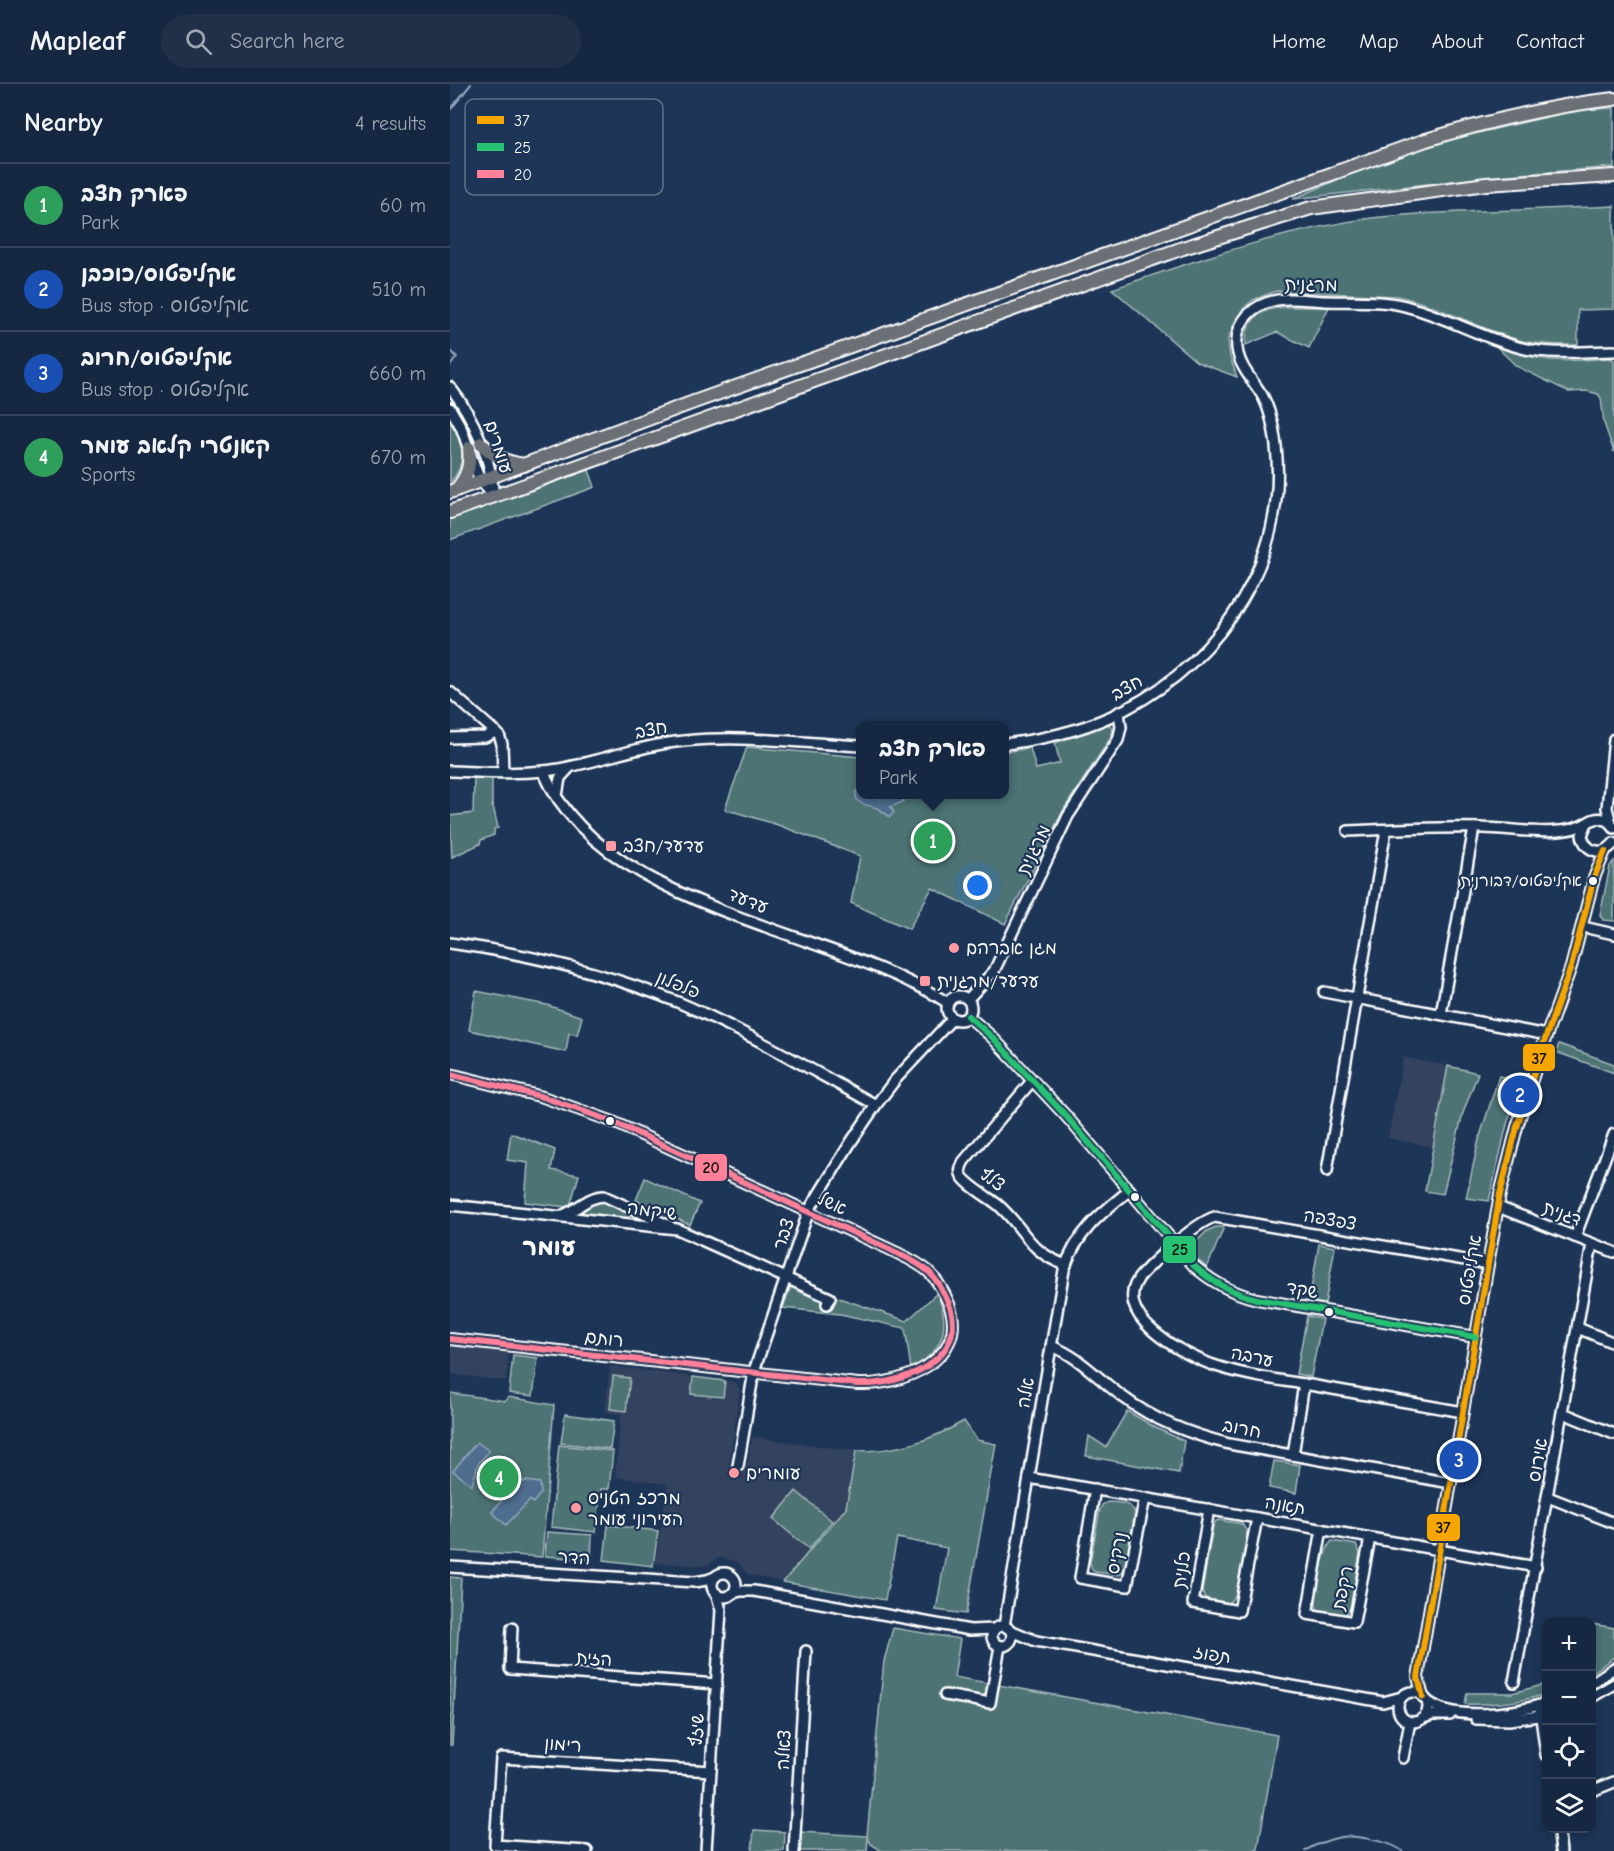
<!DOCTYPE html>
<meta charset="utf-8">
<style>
body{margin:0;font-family:"Comic Neue","Playpen Sans Hebrew",sans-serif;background:#1f3048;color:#f1f3f6}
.controls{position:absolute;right:18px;bottom:18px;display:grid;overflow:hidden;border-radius:12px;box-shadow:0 3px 9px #0003}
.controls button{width:54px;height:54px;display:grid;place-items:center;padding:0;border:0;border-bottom:2px solid #35445a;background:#162841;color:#f1f3f6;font:30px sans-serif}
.you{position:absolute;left:528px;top:802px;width:21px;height:21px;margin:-15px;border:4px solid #fff;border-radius:50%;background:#1a73e8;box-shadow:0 0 0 9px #1a73e833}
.badge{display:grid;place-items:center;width:39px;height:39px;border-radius:50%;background:#ea580c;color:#fff;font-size:20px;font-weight:700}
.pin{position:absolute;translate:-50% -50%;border:3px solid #fff;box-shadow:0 2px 6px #0006}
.popup{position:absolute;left:406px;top:637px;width:153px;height:78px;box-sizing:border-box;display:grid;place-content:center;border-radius:12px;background:#162841;filter:drop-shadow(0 2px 4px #0005);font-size:20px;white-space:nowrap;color:#9ea6b1}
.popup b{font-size:22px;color:#f1f3f6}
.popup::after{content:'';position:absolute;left:50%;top:100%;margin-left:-12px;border:12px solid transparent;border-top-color:#162841}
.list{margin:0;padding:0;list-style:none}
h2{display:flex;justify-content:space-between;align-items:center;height:78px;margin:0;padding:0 24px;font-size:26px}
h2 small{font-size:20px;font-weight:400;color:#9ea6b1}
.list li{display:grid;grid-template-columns:39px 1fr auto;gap:18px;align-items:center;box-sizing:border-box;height:84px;padding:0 24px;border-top:2px solid #35445a}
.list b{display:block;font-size:22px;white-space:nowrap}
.list p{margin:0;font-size:20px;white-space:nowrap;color:#9ea6b1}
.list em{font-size:20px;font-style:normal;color:#9ea6b1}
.icon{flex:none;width:33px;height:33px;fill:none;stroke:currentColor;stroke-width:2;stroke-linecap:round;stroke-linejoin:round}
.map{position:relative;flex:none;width:1164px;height:1767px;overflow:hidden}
header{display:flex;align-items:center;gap:36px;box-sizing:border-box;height:84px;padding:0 30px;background:#162841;border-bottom:2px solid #35445a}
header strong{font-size:28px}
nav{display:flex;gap:33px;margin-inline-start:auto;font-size:21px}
.search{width:420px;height:54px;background:#1f3048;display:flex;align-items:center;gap:15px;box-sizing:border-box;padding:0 21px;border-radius:33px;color:#9ea6b1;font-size:22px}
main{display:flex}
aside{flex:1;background:#162841}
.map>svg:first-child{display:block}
.built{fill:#33435e}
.green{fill:#4d7375;stroke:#a6b9ba;stroke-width:1.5}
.water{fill:#4f6d8f;stroke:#95a7bc;stroke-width:1.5}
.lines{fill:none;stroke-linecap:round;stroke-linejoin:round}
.stream{stroke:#95a7bc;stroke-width:2}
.minor-casing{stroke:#fff;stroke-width:14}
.highway-casing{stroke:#fff;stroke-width:16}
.minor{stroke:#1d3557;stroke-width:9}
.highway{stroke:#6a7074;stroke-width:12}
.bus-1-casing{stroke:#1d3557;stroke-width:10}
.bus-2-casing{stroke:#1d3557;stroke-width:10}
.bus-3-casing{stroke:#1d3557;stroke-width:10}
.bus-1{stroke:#f7a600;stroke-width:6}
.bus-2{stroke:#26c172;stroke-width:6}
.bus-3{stroke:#ff8098;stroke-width:6}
.poi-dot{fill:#ff9aa2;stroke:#1d3557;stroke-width:2}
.bus-dot{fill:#fff;stroke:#1d3557;stroke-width:2}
.labels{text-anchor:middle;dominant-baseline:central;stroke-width:4.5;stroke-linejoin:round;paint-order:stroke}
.bus-label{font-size:16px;fill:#fff;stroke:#1d3557;text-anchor:end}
.street-label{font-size:18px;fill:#fff;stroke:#1d3557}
.poi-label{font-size:18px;fill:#fff;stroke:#1d3557;text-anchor:start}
.district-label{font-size:24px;font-weight:bold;fill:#fff;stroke:#1d3557}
.key{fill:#1d3557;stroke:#617289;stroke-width:1.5}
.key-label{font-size:16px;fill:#fff}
.line-badge{stroke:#1d3557;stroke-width:2}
.pale-badge-label{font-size:16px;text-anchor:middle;font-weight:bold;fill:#111}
</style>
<header>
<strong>Mapleaf</strong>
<div class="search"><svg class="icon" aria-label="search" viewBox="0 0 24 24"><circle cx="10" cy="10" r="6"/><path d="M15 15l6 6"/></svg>Search here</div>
<nav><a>Home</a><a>Map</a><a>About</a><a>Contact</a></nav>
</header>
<main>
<aside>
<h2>Nearby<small>4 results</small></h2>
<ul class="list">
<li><span class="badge" style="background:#2e9e5b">1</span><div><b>פארק חצב</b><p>Park</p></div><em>60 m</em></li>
<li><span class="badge" style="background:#1a4fb4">2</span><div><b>אקליפטוס/כוכבן</b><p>Bus stop · אקליפטוס</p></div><em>510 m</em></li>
<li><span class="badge" style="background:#1a4fb4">3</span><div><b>אקליפטוס/חרוב</b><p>Bus stop · אקליפטוס</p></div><em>660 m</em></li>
<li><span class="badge" style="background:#2e9e5b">4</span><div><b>קאנטרי קלאב עומר</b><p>Sports</p></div><em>670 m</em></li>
</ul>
</aside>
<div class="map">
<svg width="1164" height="1767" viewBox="0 0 1164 1767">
<rect width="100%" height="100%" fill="#1d3557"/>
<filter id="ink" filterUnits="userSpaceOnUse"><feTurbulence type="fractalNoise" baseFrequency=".0167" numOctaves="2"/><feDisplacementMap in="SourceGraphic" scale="12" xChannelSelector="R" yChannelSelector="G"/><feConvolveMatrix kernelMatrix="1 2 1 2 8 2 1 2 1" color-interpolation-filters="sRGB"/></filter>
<g filter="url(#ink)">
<g class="built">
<polygon points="953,973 998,982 982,1063 938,1054"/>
<polygon points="0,1259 59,1265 56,1297 0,1290"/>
<polygon points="160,1282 286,1298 290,1306 279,1383 296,1385 302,1353 406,1367 396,1424 333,1498 299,1491 286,1477 267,1474 257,1482 205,1479 217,1400 165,1393 171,1330 155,1328"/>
</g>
<g class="green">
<polygon points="1164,24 1164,83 1057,91 843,115 912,85 998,56 1127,26"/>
<path d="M 1164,122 L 1164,225 L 1128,226 L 1128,261 C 1110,261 1091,261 1073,257 C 1030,246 991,221 947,212 L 826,207 L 803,216 L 793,225 L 785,238 L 778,255 L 780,273 L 787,293 L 747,278 L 662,205 C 747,176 833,146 922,134 C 958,129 995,129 1032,127 C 1076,126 1120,124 1164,122 Z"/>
<path d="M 834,223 L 879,223 L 859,264 L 827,248 L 796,261 C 794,237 811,225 834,223 Z"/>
<path d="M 1047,263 C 1090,279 1115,278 1160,274 L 1164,276 L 1164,368 L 1154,339 L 1151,314 L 1148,310 L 1137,307 L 1119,308 L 1066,282 Z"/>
<path d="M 0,337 C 14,359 18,378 0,399 Z"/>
<polygon points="139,386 145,403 0,456 0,434"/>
<polygon points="658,640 663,644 661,653 614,725 555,840 482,804 459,845 401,819 410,772 328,741 275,725 297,663 411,673 411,710 555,710 555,668 580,664 586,685 607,680 610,679 605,659"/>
<polygon points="24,694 42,694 42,721 44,726 48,744 44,745 44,751 31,756 30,760 2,773 0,732 23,729"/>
<polygon points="1164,777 1164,837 1153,836 1150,831 1160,782"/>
<polygon points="26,907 97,921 132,933 127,951 119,949 116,968 19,946"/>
<polygon points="1109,960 1164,980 1164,989 1106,968"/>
<polygon points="998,982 1028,989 1013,1029 993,1110 975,1107"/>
<polygon points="1049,992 1072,997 1057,1040 1039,1117 1016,1114 1029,1055"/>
<polygon points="61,1049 105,1066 101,1086 129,1091 120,1122 117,1123 75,1118 78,1079 57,1076"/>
<polygon points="195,1094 250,1119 240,1141 186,1116"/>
<polygon points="149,1116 158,1117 208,1140 124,1129"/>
<polygon points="766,1143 774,1143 757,1184 746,1174 743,1161 757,1147"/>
<polygon points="869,1160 885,1163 875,1220 859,1217"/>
<path d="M 341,1202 L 383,1220 L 386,1213 L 457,1237 L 487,1209 C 501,1243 494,1267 461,1285 L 455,1244 L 390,1230 L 333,1224 Z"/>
<polygon points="857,1232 872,1235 861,1293 846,1290"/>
<polygon points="63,1271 88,1274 83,1312 59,1309"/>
<polygon points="163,1292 180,1294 176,1327 160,1325"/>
<polygon points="243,1293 275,1297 273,1313 241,1310"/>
<polygon points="0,1309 55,1317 59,1313 104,1321 92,1473 0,1467"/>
<polygon points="677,1327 706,1344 734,1357 729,1389 636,1372 639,1352 656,1363"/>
<polygon points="115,1330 164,1337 160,1365 111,1359"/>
<path d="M 514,1337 L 527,1356 L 546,1360 L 516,1530 L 486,1526 L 497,1464 L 447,1454 L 435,1516 L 333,1498 L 396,1424 L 406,1367 C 447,1367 478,1358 514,1337 Z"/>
<polygon points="109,1361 163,1367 159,1405 151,1405 146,1448 101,1443"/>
<polygon points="824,1377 850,1381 846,1409 819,1404"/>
<polygon points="346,1407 382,1437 359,1465 323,1435"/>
<path d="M 658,1418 C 669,1419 681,1418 685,1429 L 675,1484 L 670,1491 L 645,1488 L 642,1486 L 640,1479 L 650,1425 L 653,1420 Z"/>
<path d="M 769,1436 L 792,1440 L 796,1446 L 797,1451 L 786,1511 L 778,1520 C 767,1518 755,1520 752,1507 L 763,1442 L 766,1437 Z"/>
<polygon points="158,1441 208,1447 203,1482 154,1476"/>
<polygon points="97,1448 142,1451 141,1476 95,1472"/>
<path d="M 882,1457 L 906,1461 L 910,1469 L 901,1522 L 895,1532 L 871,1528 C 867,1525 866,1525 866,1520 C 865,1508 874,1463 882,1457 Z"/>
<polygon points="0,1493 11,1494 2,1661 0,1661"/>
<polygon points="1142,1540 1164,1544 1164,1573 1142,1589"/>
<polygon points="443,1544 510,1555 504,1593 827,1651 808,1765 804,1767 432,1767 421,1760 418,1754 417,1767 350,1767 351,1748 417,1752 434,1577"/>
<path d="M 1096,1600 L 1096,1610 C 1069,1619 1043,1621 1015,1620 L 1017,1609 L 1062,1609 Z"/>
<polygon points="304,1746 335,1748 334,1767 302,1767"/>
</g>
<g class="water">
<path d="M 411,704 L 411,710 L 424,711 L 429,713 L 429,711 L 454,711 L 453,718 L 440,723 L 444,728 L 440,733 C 436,730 431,726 427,724 C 416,720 404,722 406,707 Z"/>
<polygon points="27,1358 39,1367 28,1380 22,1401 3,1387"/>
<polygon points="75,1397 90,1399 91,1409 83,1419 80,1416 56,1441 42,1428 64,1402"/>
</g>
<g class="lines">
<g class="stream">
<polyline points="0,26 21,0"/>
<polyline points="0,266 7,273 0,282"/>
<path d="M 855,1767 C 864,1761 880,1755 891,1753 C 904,1751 943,1758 952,1767"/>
</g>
<defs>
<g id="minor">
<path d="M 0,303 C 24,334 40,372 44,412"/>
<polyline points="0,324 11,343 30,397 44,412"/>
<polyline points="0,608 49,651 52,660 53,688"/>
<polyline points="0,654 35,653 46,648"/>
<path d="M 555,660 C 596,655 640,644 676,625 C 774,574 838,473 826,362 C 824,344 821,327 812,311 C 803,296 789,283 787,264 C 785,243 797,226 816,219 C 834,212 856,216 875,217 C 903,218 934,215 962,224 C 1001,235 1036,256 1076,265 C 1105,271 1135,267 1164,267"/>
<path d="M 0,687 C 36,688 73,691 109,685 C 151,677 191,661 234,657 C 292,651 353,659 411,662"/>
<path d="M 93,687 C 152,827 380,843 498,919"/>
<polyline points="107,712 110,694 120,683"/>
<polyline points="1161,739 1157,724 1164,655"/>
<path d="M 1164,744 C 1157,733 1147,732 1137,739 L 1132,751 C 1135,768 1153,773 1164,759"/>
<path d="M 898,747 C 943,745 988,743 1032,744 C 1064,744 1110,755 1137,739"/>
<polyline points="1133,843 1164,850"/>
<path d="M 0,859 C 79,870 157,889 230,919 C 298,948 361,986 426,1021"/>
<polyline points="874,908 1097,951"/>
<circle cx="509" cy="924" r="12"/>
<polyline points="518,915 544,887 618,732 668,656 671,643 669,628"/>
<polyline points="991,930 1024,744"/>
<path d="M 518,932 L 542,953 L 616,1032 L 744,1182 C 763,1199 782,1209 807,1215 L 1025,1253"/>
<path d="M 0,990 L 93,1013 L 161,1037 L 439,1165 C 453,1172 468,1178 479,1188 C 488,1197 494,1208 499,1220 C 520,1276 451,1302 408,1300 L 0,1255"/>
<path d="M 582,997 L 514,1077 C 512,1081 509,1085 511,1090 C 514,1099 538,1113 547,1120 C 574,1142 577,1168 616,1181"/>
<polyline points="877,1087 936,746"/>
<polyline points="0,1121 227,1145 380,1214 377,1220"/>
<polyline points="1048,1123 1164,1168"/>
<path d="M 113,1131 C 127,1126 138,1112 154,1112 L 220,1142"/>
<polyline points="1125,1153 1164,1050"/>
<polyline points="1128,1244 1164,1259"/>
<path d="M 601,1262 C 629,1272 648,1295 673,1313 C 705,1337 740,1350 779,1360 L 1001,1399"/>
<path d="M 1013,1328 C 962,1319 911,1310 860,1301 C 829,1296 797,1292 766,1282 C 735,1272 654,1230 693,1189 C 706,1175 748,1137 765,1133 L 1038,1180"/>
<polyline points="1113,1329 1164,1350"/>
<polyline points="843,1371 854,1300"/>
<polyline points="288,1382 304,1287 359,1126 401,1058 426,1021 445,996 503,934"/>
<polyline points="579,1394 1086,1483"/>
<polyline points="645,1405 630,1494 677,1502 695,1414"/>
<polyline points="1098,1413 1164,1439"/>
<polyline points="759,1425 743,1519 789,1527 807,1434"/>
<polyline points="872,1445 857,1530 904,1538 920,1454"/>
<polyline points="0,1483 245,1498 257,1496 265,1493"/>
<circle cx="274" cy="1501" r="12"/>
<polyline points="283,1509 291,1507 304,1507 520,1546 545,1545"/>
<circle cx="552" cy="1552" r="10"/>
<path d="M 554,1542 L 614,1186 C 626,1149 651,1129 680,1106"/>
<polyline points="62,1544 60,1585 267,1600"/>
<polyline points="560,1546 586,1557 933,1618 952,1613"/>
<polyline points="1064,1598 1142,1160"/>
<polyline points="1142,1599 1164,1584"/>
<circle cx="963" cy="1623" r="15"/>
<polyline points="495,1611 540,1619 550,1562"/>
<polyline points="973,1613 968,1593 1050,1110 1067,1043 1093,961 1121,883 1144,794 1155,767"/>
<polyline points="1142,1613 1164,1600"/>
<path d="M 975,1615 C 1001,1639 1066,1629 1096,1619"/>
<polyline points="1090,1626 1096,1671"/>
<polyline points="973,1634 983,1631 1000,1631"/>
<polyline points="1026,1635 1059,1636 1096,1631"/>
<polyline points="953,1674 960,1638"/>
<polyline points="1142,1707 1164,1698"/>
<polyline points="1108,1744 1111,1767"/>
<polyline points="137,1767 45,1761 51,1674 261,1687"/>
<polyline points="256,1767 271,1526 266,1509"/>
<polyline points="344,1767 356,1567"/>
</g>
<g id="highway">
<path d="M 31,359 C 44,373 55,378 74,381"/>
<path d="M 6,406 C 17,393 21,382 19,364"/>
<path d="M 0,408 L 244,318 L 976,56 C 1038,37 1099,22 1164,15"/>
<polyline points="0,428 733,164 861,124 1036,100 1164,92"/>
</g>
</defs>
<use href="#minor" class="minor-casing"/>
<use href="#highway" class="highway-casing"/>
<use href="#minor" class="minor"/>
<use href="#highway" class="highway"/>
<defs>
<polyline id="bus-1" points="973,1613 968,1593 1050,1110 1067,1043 1093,961 1121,883 1144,794 1155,767"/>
<path id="bus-2" d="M 518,932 L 542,953 L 616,1032 L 744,1182 C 763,1199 782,1209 807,1215 L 1025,1253"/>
<path id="bus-3" d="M 0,990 L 93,1013 L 161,1037 L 439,1165 C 453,1172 468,1178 479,1188 C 488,1197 494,1208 499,1220 C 520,1276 451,1302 408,1300 L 0,1255"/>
</defs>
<use href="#bus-1" class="bus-1-casing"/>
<use href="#bus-2" class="bus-2-casing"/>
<use href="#bus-3" class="bus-3-casing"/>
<use href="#bus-1" class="bus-1"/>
<use href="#bus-2" class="bus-2"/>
<use href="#bus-3" class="bus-3"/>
</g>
</g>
<g class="poi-dot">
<rect x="155" y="756" width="12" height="12" rx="3"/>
<circle cx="504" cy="864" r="6"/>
<rect x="469" y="891" width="12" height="12" rx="3"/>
<circle cx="284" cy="1389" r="6"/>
<circle cx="126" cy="1424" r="6"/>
</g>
<g class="bus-dot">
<circle cx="1143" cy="797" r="5"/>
<circle cx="160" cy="1037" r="5"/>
<circle cx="685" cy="1113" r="5"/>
<circle cx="879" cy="1228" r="5"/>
</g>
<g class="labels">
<g class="bus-label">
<text x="1132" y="797">אקליפטוס/דבורנית</text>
</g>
<g class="street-label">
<text transform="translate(861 201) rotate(1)">מרגנית</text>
<text transform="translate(48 363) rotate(72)">עומרים</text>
<text transform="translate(677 604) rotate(-30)">חצב</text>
<text transform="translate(201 646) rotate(-11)">חצב</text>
<text transform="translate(584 766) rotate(-64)">מרגנית</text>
<text transform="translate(298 817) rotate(21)">עדעד</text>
<text transform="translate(228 901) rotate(22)">פלפלון</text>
<text transform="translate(542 1096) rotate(37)">צלף</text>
<text transform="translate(382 1120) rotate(25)">אשל</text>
<text transform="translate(202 1127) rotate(8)">שיקמה</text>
<text transform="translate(1112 1130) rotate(21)">דגנית</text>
<text transform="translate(880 1136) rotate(10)">צפצפה</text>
<text transform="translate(334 1150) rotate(-71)">צבר</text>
<text transform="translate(1020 1186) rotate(-80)">אקליפטוס</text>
<text transform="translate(852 1206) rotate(10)">שקד</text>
<text transform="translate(154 1255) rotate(6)">רותם</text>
<text transform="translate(802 1273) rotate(12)">ערבה</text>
<text transform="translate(576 1309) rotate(-80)">אלה</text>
<text transform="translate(792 1345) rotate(11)">חרוב</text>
<text transform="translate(1088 1376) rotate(-80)">אירוס</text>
<text transform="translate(835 1422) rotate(10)">תאנה</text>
<text transform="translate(667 1469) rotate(-79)">נרקיס</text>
<text transform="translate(124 1474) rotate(3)">הדר</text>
<text transform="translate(732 1486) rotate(-81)">כלנית</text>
<text transform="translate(893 1504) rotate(-78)">רקפת</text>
<text transform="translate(762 1571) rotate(10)">תפוז</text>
<text transform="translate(144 1575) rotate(4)">הזית</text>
<text transform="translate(247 1646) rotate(-86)">שיזף</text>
<text transform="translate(113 1661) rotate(4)">רימון</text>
<text transform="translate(334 1666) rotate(-87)">צאלה</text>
</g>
<g class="poi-label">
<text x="173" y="762">עדעד/חצב</text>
<text x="516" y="864">מגן אברהם</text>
<text x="487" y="897">עדעד/מרגנית</text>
<text x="296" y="1389">עומרים</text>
<text x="138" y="1414">מרכז הטניס<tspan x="138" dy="21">העירוני עומר</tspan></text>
</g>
<g class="district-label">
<text x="99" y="1163">עומר</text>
</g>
</g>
<rect x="15" y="15" width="198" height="96" rx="9" class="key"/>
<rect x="27" y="32" width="27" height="8" fill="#f7a600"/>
<rect x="27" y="59" width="27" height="8" fill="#26c172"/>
<rect x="27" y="86" width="27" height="8" fill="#ff8098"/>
<g class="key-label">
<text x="64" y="42">37</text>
<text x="64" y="69">25</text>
<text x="64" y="96">20</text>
</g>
<g class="line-badge">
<rect x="1072" y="959" width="34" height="29" rx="6" fill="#f7a600"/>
<rect x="244" y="1069" width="34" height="29" rx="6" fill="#ff8098"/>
<rect x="712" y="1151" width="35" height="29" rx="6" fill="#26c172"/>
<rect x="976" y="1429" width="35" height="29" rx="6" fill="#f7a600"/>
</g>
<g class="pale-badge-label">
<text x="1089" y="980">37</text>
<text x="261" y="1089">20</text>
<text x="730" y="1171">25</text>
<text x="993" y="1449">37</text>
</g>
</svg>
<div class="controls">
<button>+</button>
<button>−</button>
<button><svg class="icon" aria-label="locate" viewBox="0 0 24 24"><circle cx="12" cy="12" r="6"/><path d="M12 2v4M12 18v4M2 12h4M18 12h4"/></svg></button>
<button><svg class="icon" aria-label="layers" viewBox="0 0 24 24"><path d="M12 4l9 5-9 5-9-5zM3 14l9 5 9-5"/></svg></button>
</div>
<div class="you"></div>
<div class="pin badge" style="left:483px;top:757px;background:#2e9e5b">1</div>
<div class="popup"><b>פארק חצב</b>Park</div>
<div class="pin badge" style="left:1070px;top:1011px;background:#1a4fb4">2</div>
<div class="pin badge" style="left:1009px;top:1376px;background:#1a4fb4">3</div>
<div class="pin badge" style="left:49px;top:1394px;background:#2e9e5b">4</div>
</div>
</main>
